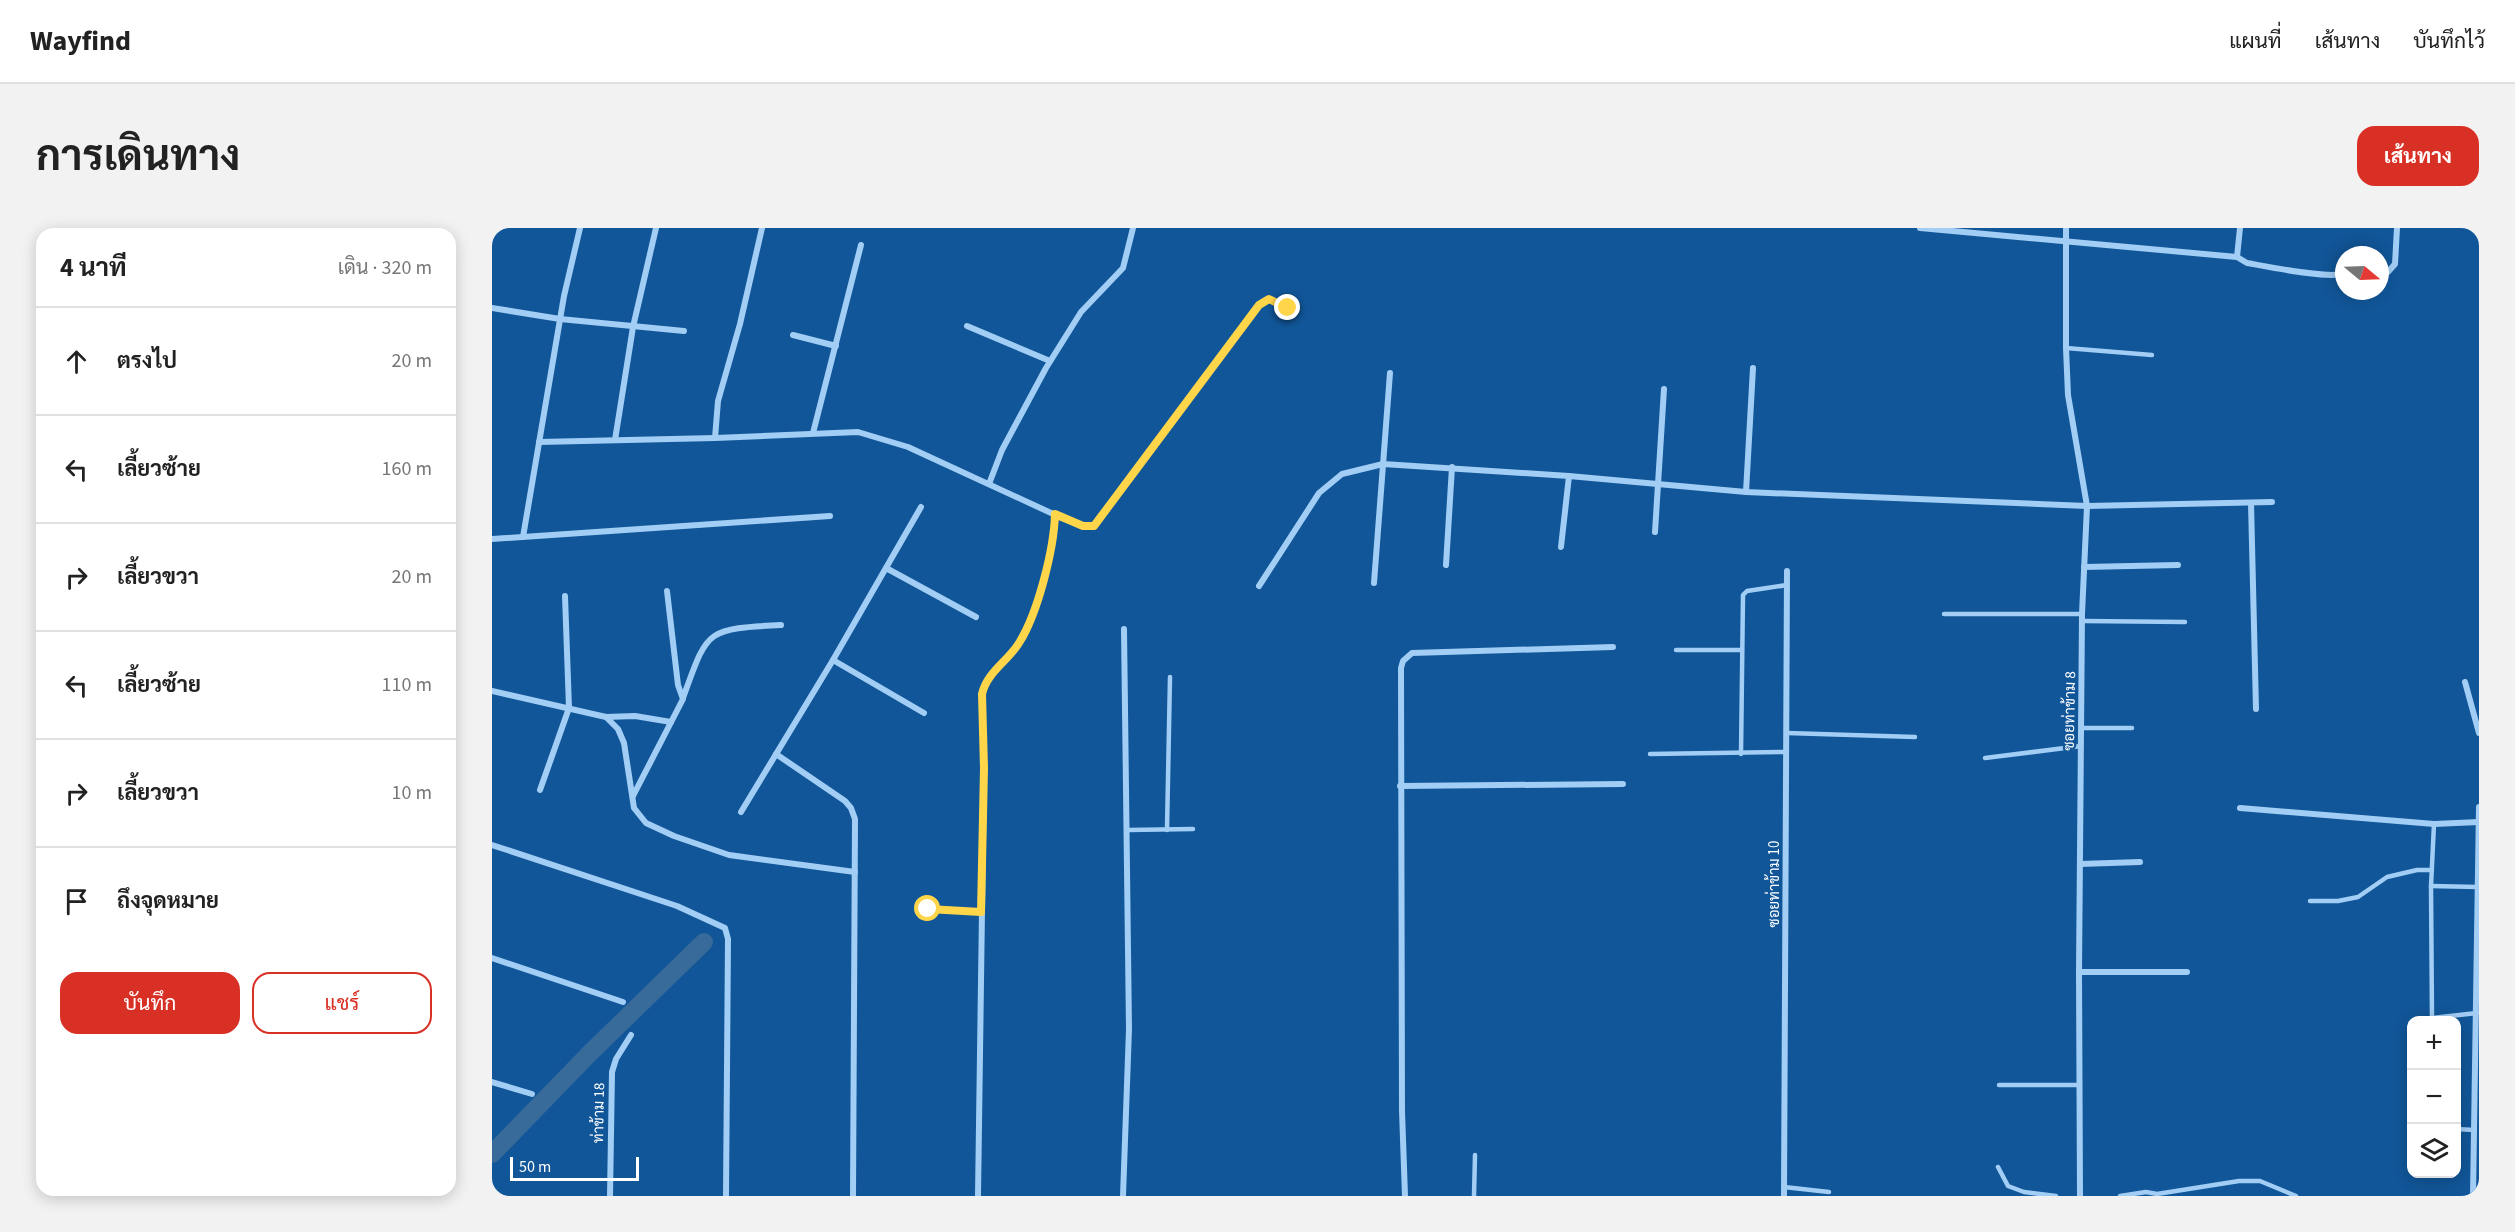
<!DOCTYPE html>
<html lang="th">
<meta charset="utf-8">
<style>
body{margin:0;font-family:"Source Sans 3",Sarabun,sans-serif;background:#f2f2f2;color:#222}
.controls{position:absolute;right:18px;bottom:18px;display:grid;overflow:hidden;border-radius:12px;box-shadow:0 3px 15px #0003}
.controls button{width:54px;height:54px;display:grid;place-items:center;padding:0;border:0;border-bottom:2px solid #e0e0e0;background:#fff;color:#222;font:30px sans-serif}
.compass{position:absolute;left:1843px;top:18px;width:54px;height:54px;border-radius:50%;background:#fff;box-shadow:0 3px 15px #0003;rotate:109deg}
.scale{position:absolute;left:18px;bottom:15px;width:129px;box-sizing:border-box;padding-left:6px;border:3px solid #fff;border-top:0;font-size:16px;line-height:21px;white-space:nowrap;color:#fff;-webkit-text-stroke:4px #115698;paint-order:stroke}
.stop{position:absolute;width:18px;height:18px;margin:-14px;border:4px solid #ffd54a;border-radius:50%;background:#fff}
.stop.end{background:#ffd54a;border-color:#fff;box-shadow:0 2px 6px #0008}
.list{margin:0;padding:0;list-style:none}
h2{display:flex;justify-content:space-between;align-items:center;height:78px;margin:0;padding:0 24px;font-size:26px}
h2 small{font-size:20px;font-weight:400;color:#767676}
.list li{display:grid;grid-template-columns:39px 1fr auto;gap:18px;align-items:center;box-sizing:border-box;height:108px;padding:0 24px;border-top:2px solid #e0e0e0}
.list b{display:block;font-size:22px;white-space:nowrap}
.list em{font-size:20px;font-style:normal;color:#767676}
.actions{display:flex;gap:12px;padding:18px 24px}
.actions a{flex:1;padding:14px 0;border:2px solid #d93025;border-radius:18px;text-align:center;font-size:21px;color:#d93025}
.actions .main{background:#d93025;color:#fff}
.icon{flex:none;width:33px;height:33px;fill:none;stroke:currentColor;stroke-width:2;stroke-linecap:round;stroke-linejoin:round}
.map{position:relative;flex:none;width:1987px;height:968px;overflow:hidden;border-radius:18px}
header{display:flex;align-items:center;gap:36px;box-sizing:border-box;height:84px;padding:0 30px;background:#fff;border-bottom:2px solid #e0e0e0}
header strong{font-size:28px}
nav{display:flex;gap:33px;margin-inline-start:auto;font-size:21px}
.intro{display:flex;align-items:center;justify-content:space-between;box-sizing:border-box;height:144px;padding:0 36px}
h1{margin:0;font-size:42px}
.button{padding:15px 27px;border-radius:18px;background:#d93025;color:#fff;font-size:21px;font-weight:700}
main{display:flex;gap:36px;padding:0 36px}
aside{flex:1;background:#fff;border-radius:18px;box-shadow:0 3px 15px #0003}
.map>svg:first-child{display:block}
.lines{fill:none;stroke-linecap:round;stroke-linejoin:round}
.canal{stroke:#386a9a;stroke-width:18}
.lane{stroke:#a2cdf4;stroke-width:4.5}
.street{stroke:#a2cdf4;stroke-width:6}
.route{stroke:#ffd54a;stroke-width:8}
.labels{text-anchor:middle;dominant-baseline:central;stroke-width:4.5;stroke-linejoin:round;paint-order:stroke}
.street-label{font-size:15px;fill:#fff;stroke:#115698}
</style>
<header>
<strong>Wayfind</strong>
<nav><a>แผนที่</a><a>เส้นทาง</a><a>บันทึกไว้</a></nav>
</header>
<div class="intro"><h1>การเดินทาง</h1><a class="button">เส้นทาง</a></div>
<main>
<aside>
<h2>4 นาที<small>เดิน · 320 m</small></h2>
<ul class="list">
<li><svg class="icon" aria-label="ahead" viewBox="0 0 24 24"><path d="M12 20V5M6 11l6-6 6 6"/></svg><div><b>ตรงไป</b></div><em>20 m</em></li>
<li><svg class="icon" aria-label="left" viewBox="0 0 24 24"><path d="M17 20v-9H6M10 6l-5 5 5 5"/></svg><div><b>เลี้ยวซ้าย</b></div><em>160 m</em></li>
<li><svg class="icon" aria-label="right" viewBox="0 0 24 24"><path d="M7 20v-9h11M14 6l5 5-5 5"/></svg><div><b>เลี้ยวขวา</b></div><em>20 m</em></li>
<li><svg class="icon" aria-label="left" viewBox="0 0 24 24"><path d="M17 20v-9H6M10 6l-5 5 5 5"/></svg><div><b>เลี้ยวซ้าย</b></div><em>110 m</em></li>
<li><svg class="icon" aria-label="right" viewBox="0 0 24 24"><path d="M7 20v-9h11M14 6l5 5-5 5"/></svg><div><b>เลี้ยวขวา</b></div><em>10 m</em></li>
<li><svg class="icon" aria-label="arrive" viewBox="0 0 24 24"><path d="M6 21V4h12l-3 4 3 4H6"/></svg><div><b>ถึงจุดหมาย</b></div></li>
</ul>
<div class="actions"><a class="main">บันทึก</a><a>แชร์</a></div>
</aside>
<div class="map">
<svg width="1987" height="968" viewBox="0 0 1987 968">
<rect width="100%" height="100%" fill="#115698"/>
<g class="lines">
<polyline class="canal" points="0,926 97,826 212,714"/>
<g class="lane">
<polyline points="1574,120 1660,127"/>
<polyline points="1452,386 1590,386"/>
<polyline points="1591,393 1693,394"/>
<polyline points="1184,422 1250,422"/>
<polyline points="1590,500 1640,500"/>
<polyline points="1295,505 1423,509"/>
<polyline points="1158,526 1294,524"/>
<polyline points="1249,526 1251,367 1255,363 1295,357"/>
<polyline points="1493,530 1589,518"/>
<polyline points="636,602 701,601"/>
<polyline points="675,602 678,449"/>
<polyline points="1939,658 1986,659"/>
<polyline points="1818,673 1846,673 1866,669 1895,649 1925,642 1940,642"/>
<polyline points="1940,790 1985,785"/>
<polyline points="1940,792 1939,658 1942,596"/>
<polyline points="1507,857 1588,857"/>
<polyline points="1964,901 1982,902"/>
<polyline points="1506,939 1516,958 1532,964 1564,968"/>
<polyline points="1292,959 1337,964"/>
<polyline points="982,968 983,927"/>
<polyline points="1628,968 1654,964 1665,966 1747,953 1768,953 1804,968"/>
</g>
<g class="street">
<path d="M 1428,0 L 1745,29 L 1755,35 C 1773,38 1839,52 1852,45"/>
<polyline points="1574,0 1574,120 1576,167 1595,278 1590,386 1587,744 1588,968"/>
<polyline points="1745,29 1748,0"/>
<polyline points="1888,43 1896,44 1903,36 1905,0"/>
<polyline points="0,80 68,91 192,103"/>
<polyline points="475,98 558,133"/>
<polyline points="301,107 344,118"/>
<polyline points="321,205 369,17"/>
<polyline points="223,210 226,173 248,96 270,0"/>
<polyline points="123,212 141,99 164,0"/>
<path d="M 47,214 L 223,210 L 366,204 L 416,219 L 570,290 L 591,298 L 602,298 C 656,224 712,151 767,77 L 777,71 L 796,80"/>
<polyline points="497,256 510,222 554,140 589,84 631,40 641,0"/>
<polyline points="1254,264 1261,140"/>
<polyline points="1759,275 1764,481"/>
<polyline points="1163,304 1172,161"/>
<polyline points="31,309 72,68 88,0"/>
<polyline points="0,311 338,288"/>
<polyline points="1069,319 1077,248"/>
<polyline points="954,337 960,239"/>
<polyline points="1592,339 1686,337"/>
<polyline points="394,340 484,389"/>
<polyline points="882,355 898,145"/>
<polyline points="767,358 827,265 850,246 891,236 1077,248 1254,264 1595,278 1780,274"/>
<polyline points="341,432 432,485"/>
<polyline points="1973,454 1987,505"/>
<polyline points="0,463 114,489 143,488 179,494"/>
<path d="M 191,470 C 216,401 213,401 289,397"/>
<polyline points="114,489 126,501 132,515 142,580 154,595 182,608 237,627 363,644"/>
<polyline points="284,526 353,573 359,580 363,591 361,968"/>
<polyline points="908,558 1131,556"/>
<polyline points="48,562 77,480 73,368"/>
<polyline points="141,568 191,471 186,457 175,363"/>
<polyline points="1748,580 1942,596 1987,594"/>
<polyline points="249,584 341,432 429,279"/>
<polyline points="0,617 185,678 233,700 236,711 234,968"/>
<polyline points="1588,636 1648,634"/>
<polyline points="436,681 489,684"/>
<polyline points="0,730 131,774"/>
<polyline points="1587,744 1695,744"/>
<polyline points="0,854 40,866"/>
<polyline points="118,968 120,844 124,831 139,807"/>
<path d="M 486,968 L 492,540 L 490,467 C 495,444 516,433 527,415 C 546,386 562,321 563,287"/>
<polyline points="631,968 637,801 632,401"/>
<polyline points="913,968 910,883 909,440 911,433 920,425 1121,419"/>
<polyline points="1292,968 1295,343"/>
<polyline points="1981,968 1987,579"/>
</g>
</g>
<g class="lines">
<path class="route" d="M 436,681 L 489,684 L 492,540 L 490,466 C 495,444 516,433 527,415 C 546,385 562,321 563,286 L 591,298 L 602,298 L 767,77 L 777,71 L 796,80"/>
</g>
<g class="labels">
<g class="street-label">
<text transform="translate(1578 483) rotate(-89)">ซอยท่าข้าม 8</text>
<text transform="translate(1282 656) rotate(-90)">ซอยท่าข้าม 10</text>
<text transform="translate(107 885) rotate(-89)">ท่าข้าม 18</text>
</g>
</g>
</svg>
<div class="controls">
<button>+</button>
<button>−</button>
<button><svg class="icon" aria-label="layers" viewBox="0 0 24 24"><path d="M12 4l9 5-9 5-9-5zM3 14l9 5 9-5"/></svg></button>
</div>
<svg class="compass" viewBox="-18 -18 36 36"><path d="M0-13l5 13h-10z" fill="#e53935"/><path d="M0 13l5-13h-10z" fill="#767676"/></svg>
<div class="scale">50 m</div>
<div class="stop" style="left:436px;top:681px"></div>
<div class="stop end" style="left:796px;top:80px"></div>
</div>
</main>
